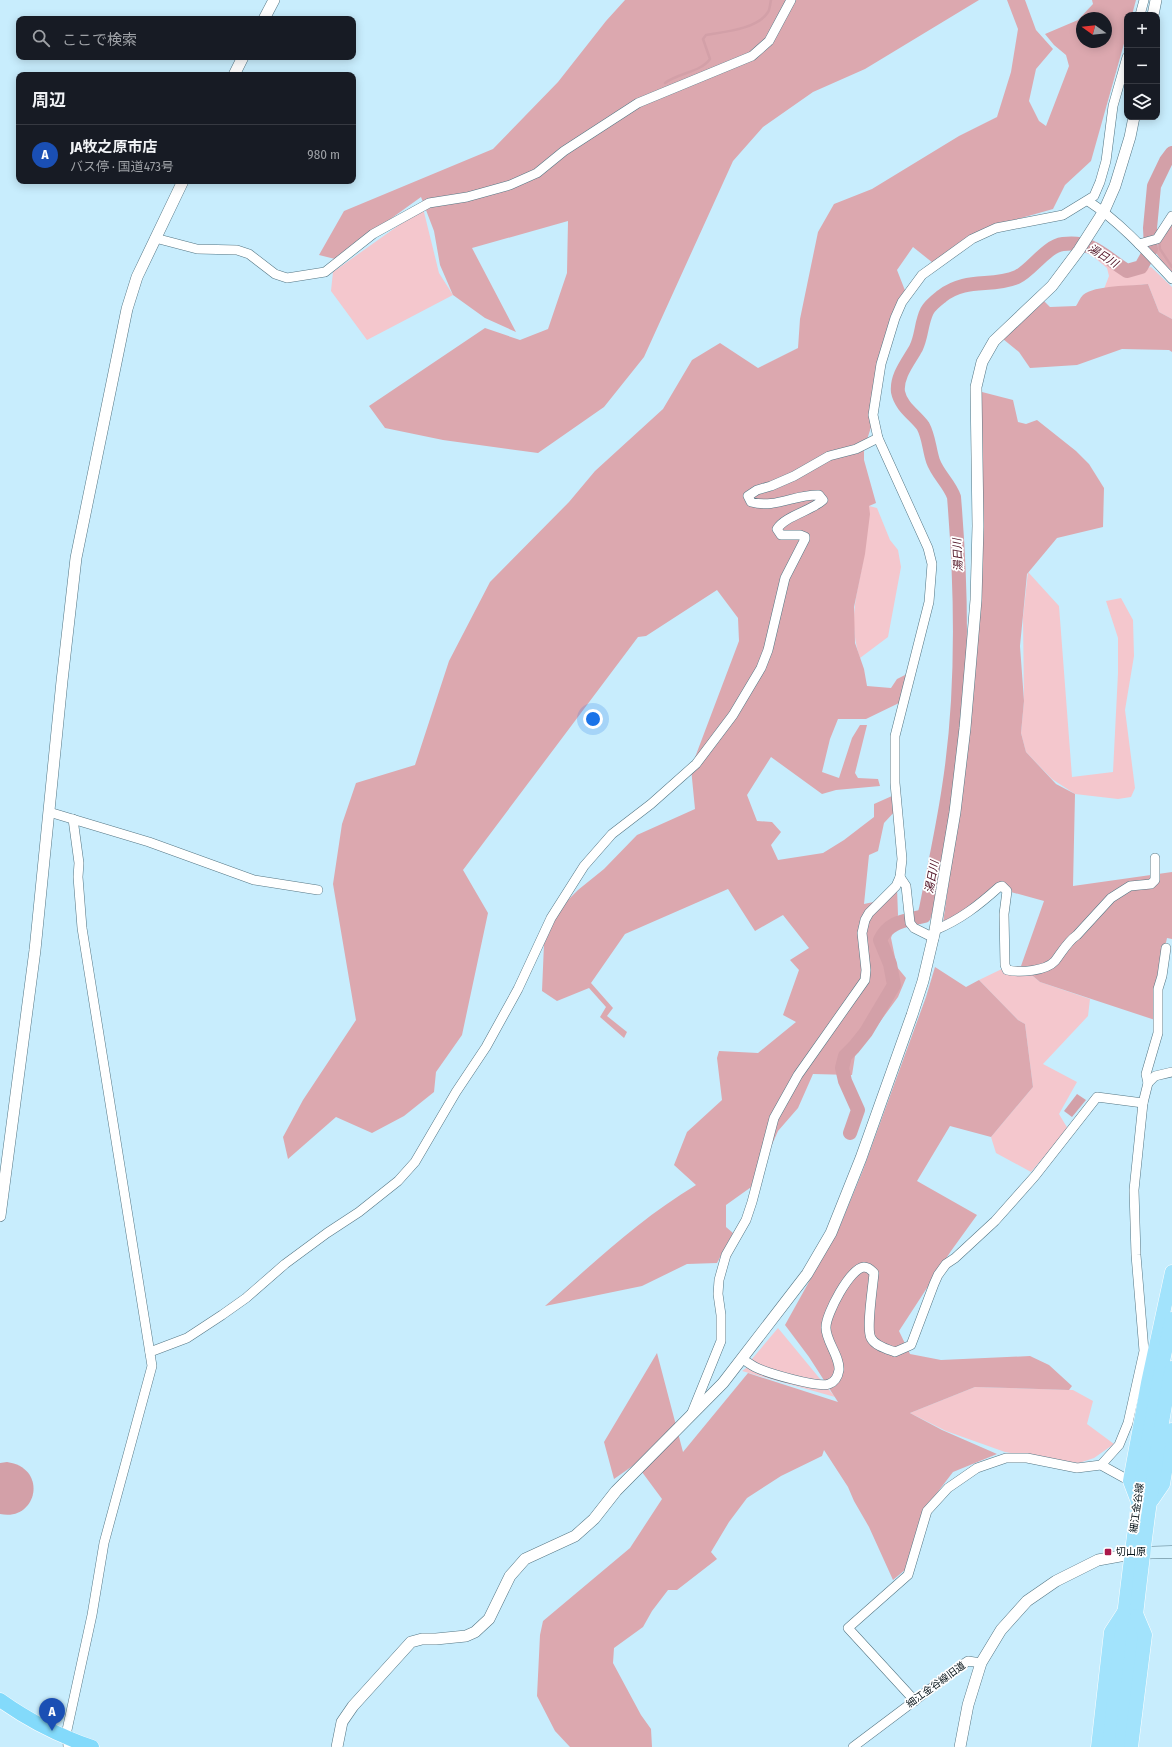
<!DOCTYPE html>
<html lang="ja">
<meta charset="utf-8">
<style>
body{margin:0;font-family:"Fira Sans Condensed","Noto Sans JP",sans-serif;background:#242831;color:#f1f3f6}
.controls{position:absolute;right:12px;top:12px;display:grid;overflow:hidden;border-radius:8px;box-shadow:0 2px 10px #0003}
.controls button{width:36px;height:36px;display:grid;place-items:center;padding:0;border:0;border-bottom:1px solid #363941;background:#171b24;color:#f1f3f6;font:20px sans-serif}
.compass{position:absolute;left:1076px;top:12px;width:36px;height:36px;border-radius:50%;background:#171b24;box-shadow:0 2px 10px #0003;rotate:285deg}
.you{position:absolute;left:593px;top:719px;width:14px;height:14px;margin:-10px;border:3px solid #fff;border-radius:50%;background:#1a73e8;box-shadow:0 0 0 6px #1a73e833}
.badge{display:grid;place-items:center;width:26px;height:26px;border-radius:50%;background:#d290a9;color:#fff;font-size:13px;font-weight:700}
.pin{position:absolute;translate:-50% -33px;filter:drop-shadow(0 1px 2px #0008)}
.pin::after{content:'';position:absolute;top:21px;width:14px;height:12px;background:inherit;clip-path:polygon(0 0,100% 0,50% 100%)}
.list{margin:0;padding:0;list-style:none}
h2{display:flex;justify-content:space-between;align-items:center;height:52px;margin:0;padding:0 16px;font-size:17px}
h2 small{font-size:13px;font-weight:400;color:#9ea1a6}
.list li{display:grid;grid-template-columns:26px 1fr auto;gap:12px;align-items:center;box-sizing:border-box;height:60px;padding:0 16px;border-top:1px solid #363941}
.list b{display:block;font-size:15px;white-space:nowrap}
.list p{margin:0;font-size:13px;white-space:nowrap;color:#9ea1a6}
.list em{font-size:13px;font-style:normal;color:#9ea1a6}
.icon{flex:none;width:22px;height:22px;fill:none;stroke:currentColor;stroke-width:2;stroke-linecap:round;stroke-linejoin:round}
.map{position:relative;flex:none;width:1172px;height:1747px;overflow:hidden}
.search{position:absolute;background:#171b24;box-shadow:0 2px 10px #0003;left:16px;top:16px;width:340px;height:44px;display:flex;align-items:center;gap:10px;box-sizing:border-box;padding:0 14px;border-radius:8px;color:#9ea1a6;font-size:15px}
.panel{position:absolute;background:#171b24;box-shadow:0 2px 10px #0003;left:16px;top:72px;width:340px;height:112px;border-radius:8px}
.map>svg:first-child{display:block}
.green{fill:#f4c7cd}
.forest{fill:#dca8af;fill-rule:evenodd}
.water{fill:#d3a0a8}
.lines{fill:none;stroke-linecap:round;stroke-linejoin:round}
.stream{stroke:#d3a0a8;stroke-width:2.5}
.river{stroke:#d3a0a8;stroke-width:14}
.minor-casing{stroke:#547684;stroke-width:10}
.tertiary-casing{stroke:#547684;stroke-width:12}
.secondary-casing{stroke:#547684;stroke-width:13}
.primary-casing{stroke:#fff;stroke-width:15}
.trunk-casing{stroke:#fff;stroke-width:15}
.minor{stroke:#fff;stroke-width:9}
.tertiary{stroke:#fff;stroke-width:11}
.secondary{stroke:#d0f1fe;stroke-width:12}
.primary{stroke:#a2e3fc;stroke-width:14}
.trunk{stroke:#83dafb;stroke-width:14}
.poi-dot{fill:#ab184a;stroke:#fff;stroke-width:1.5}
.labels{text-anchor:middle;dominant-baseline:central;stroke-width:3.5;stroke-linejoin:round;paint-order:stroke}
.street-label{font-size:10px;fill:#051217;stroke:#fff}
.poi-label{font-size:10px;fill:#051217;stroke:#fff;text-anchor:start}
.water-label{font-size:11px;font-style:italic;fill:#4c0e20;stroke:#fff}
</style>
<div class="map">
<svg width="1172" height="1747" viewBox="0 0 1172 1747">
<rect width="100%" height="100%" fill="#c8edfd"/>
<g class="green">
<polygon points="423,208 439,273 453,295 367,340 331,291 333,272"/>
<polygon points="1089,253 1096,253 1128,273 1151,267 1172,287 1172,319 1159,312 1148,284 1104,289 1109,276 1107,268"/>
<path d="M 869,506 L 877,508 L 890,540 L 898,550 L 901,567 L 888,637 L 860,658 C 847,619 858,593 864,555 C 867,539 867,522 869,506 Z"/>
<polygon points="1028,572 1059,606 1072,777 1113,772 1118,673 1118,638 1106,601 1121,598 1133,620 1134,656 1125,710 1135,788 1131,797 1118,799 1075,794 1052,779 1026,752 1021,733 1024,701 1023,617"/>
<polygon points="1021,966 1040,982 1090,999 1088,1016 1043,1064 1077,1082 1059,1114 1068,1129 1031,1172 996,1153 991,1137 1033,1087 1025,1024 1018,1020 979,980 1006,967"/>
<polygon points="778,1328 835,1397 742,1371 749,1366 752,1359"/>
<polygon points="975,1387 1073,1390 1093,1401 1087,1424 1114,1444 1094,1458 1079,1463 1058,1461 1005,1452 946,1431 910,1413"/>
</g>
<g class="forest">
<polygon points="625,0 979,0 865,69 813,92 763,127 733,161 644,357 604,407 538,453 443,440 385,428 369,406 485,328 520,340 548,329 567,273 568,221 472,248 516,332 485,318 453,295 440,265 434,231 421,197 335,259 319,255 344,211 493,149 558,82 606,21"/>
<path d="M 1007,0 L 1025,0 L 1036,30 L 1053,49 L 1036,69 L 1029,101 L 1039,121 L 1046,126 L 1069,66 L 1066,55 L 1054,45 L 1045,34 L 1078,20 L 1093,4 L 1092,0 L 1136,0 L 1132,15 L 1127,15 L 1127,33 L 1091,161 L 1065,185 L 1053,209 L 1011,221 L 933,263 L 913,247 L 897,270 L 906,293 L 881,356 L 873,421 L 864,449 L 864,460 L 876,503 L 869,506 L 870,514 L 865,554 L 854,607 L 855,643 L 864,669 L 867,686 L 891,688 L 897,679 L 907,674 L 899,703 L 866,719 L 838,719 L 830,739 L 822,772 L 839,778 L 852,738 L 860,725 L 867,725 L 855,773 L 858,778 L 878,779 L 880,786 L 836,790 L 822,794 L 771,757 L 747,795 L 757,821 L 772,822 L 781,832 L 771,845 L 778,860 L 823,853 L 844,840 L 874,817 L 874,804 L 892,796 L 897,809 L 884,823 L 878,851 L 869,855 L 864,904 L 888,899 L 897,888 L 898,915 L 891,938 L 897,967 L 906,978 L 898,997 L 855,1056 L 852,1075 L 813,1074 L 798,1108 L 778,1131 L 754,1185 L 726,1205 L 726,1227 L 733,1233 L 717,1263 L 687,1264 L 642,1286 L 545,1306 C 593,1263 641,1218 696,1185 L 674,1165 L 687,1132 L 722,1100 L 717,1058 L 719,1051 L 758,1053 L 796,1022 L 783,1015 L 799,970 L 790,960 L 809,948 L 783,915 L 755,931 L 728,889 L 625,934 L 591,983 L 613,1008 L 607,1016 L 627,1032 L 624,1038 L 600,1017 L 606,1007 L 589,988 L 557,1001 L 542,991 L 544,944 L 560,908 L 578,890 L 604,869 L 637,835 L 695,809 L 691,768 L 739,641 L 738,618 L 717,590 L 646,636 L 638,637 L 463,870 L 488,913 L 462,1035 L 436,1072 L 434,1092 L 404,1116 L 372,1133 L 336,1117 L 288,1159 L 283,1137 L 303,1100 L 356,1020 L 333,884 L 342,824 L 356,783 L 415,765 L 449,661 L 490,582 L 569,502 L 595,471 L 663,409 L 692,360 L 720,343 L 758,368 L 798,348 L 800,319 L 818,232 L 834,204 L 872,189 L 959,136 L 997,117 L 1011,72 L 1018,29 ZM 1082,18 L 1106,18 L 1106,42 L 1082,42 Z"/>
<polygon points="1172,216 1172,276 1156,253 1164,228"/>
<path d="M 1148,284 L 1159,312 L 1172,319 L 1172,352 L 1169,350 L 1122,349 L 1077,365 L 1030,368 L 1019,352 L 1003,339 L 1044,301 L 1050,307 L 1076,306 C 1078,303 1080,298 1083,295 C 1095,285 1131,286 1148,284 Z"/>
<polygon points="982,392 1013,400 1018,422 1026,424 1037,420 1076,451 1089,464 1104,488 1103,527 1057,538 1027,574 1020,646 1024,701 1021,733 1026,752 1056,784 1075,794 1073,886 1172,872 1172,939 1167,938 1154,997 1155,1020 1040,982 1021,966 1044,901 1000,889 943,923 967,751"/>
<polygon points="935,967 966,987 979,980 1018,1020 1025,1024 1033,1087 991,1137 950,1126 917,1181 977,1215 951,1251 899,1331 910,1354 941,1360 1030,1356 1049,1365 1072,1386 1069,1390 975,1387 910,1413 942,1430 997,1454 953,1472 927,1506 906,1569 893,1580 869,1527 854,1501 848,1487 824,1450 822,1456 781,1476 747,1498 729,1522 711,1552 717,1559 677,1590 668,1590 652,1611 643,1627 614,1648 613,1663 641,1715 651,1729 652,1747 570,1747 555,1731 537,1696 540,1635 543,1621 630,1548 662,1499 642,1472 634,1465 614,1479 604,1442 657,1353 683,1452 748,1373 838,1402 809,1357 785,1325 840,1226 863,1170 926,997"/>
</g>
<g class="water">
<polygon points="1077,1094 1086,1100 1072,1117 1064,1111"/>
<path d="M 7,1462 C 49,1468 37,1522 0,1514 L 0,1463 Z"/>
</g>
<g class="lines">
<g class="stream">
<path d="M 665,83 C 678,73 701,72 710,59 L 703,39 L 706,35 C 723,32 758,29 768,12 C 770,9 770,4 771,0"/>
<polyline points="1150,228 1156,229 1157,234"/>
<polyline points="1159,241 1160,249 1172,267"/>
</g>
<path class="river" d="M 850,1133 L 858,1110 L 845,1081 L 842,1068 L 845,1056 L 854,1047 L 866,1032 L 894,985 L 890,964 L 880,940 C 889,921 905,921 924,916 L 926,909 C 934,868 943,828 949,787 C 964,691 962,593 954,497 C 949,483 938,475 933,461 C 929,449 929,437 923,426 C 915,415 901,407 898,392 C 896,376 909,361 916,348 C 922,336 921,323 927,311 C 930,305 937,300 942,296 C 967,277 991,288 1017,277 C 1031,271 1046,246 1063,244 C 1093,240 1104,257 1127,271 L 1141,267 L 1151,249 L 1150,228 L 1154,186 L 1166,161 L 1172,153"/>
<defs>
<g id="minor">
<polyline points="1140,15 1144,0"/>
<path d="M 1088,201 C 1120,222 1146,251 1172,279"/>
<polyline points="155,238 197,249 237,250 249,254 275,274 287,278 325,272 373,234 429,203 467,197 510,185 537,173 564,151 638,103 752,56 769,41 791,0"/>
<polyline points="1139,244 1157,239 1172,216"/>
<polyline points="49,812 149,842 254,880 318,890"/>
<polyline points="900,877 906,886 910,923 914,928 934,938"/>
<path d="M 935,930 C 960,920 979,905 999,887 L 1002,886 L 1007,891 L 1004,914 L 1005,965 L 1007,970 C 1020,973 1046,971 1055,961 C 1062,952 1067,942 1077,935 L 1111,898 L 1130,886 L 1151,884 L 1155,880 L 1155,858"/>
<polyline points="1148,1083 1146,1074 1158,1033 1158,989 1162,976 1166,948"/>
<path d="M 150,1352 L 187,1338 L 222,1315 L 246,1298 L 285,1264 L 327,1233 L 359,1212 L 398,1181 L 415,1162 L 456,1092 L 486,1047 L 518,989 L 551,918 L 584,866 L 612,834 L 651,804 L 696,764 L 733,715 L 761,668 L 768,650 L 785,578 L 805,539 L 805,537 L 800,535 L 781,535 L 777,529 C 785,516 811,511 823,500 L 819,495 C 795,494 775,509 751,502 L 748,496 L 757,490 L 771,486 L 794,476 L 829,456 L 856,449 L 878,438"/>
<path d="M 742,1359 C 746,1361 751,1365 755,1367 C 767,1373 818,1388 829,1384 C 835,1382 838,1376 839,1370 C 840,1356 825,1340 826,1327 C 826,1314 850,1268 864,1267 C 869,1267 871,1270 874,1273 C 873,1286 866,1329 871,1338 C 875,1346 887,1349 895,1352 L 911,1345 L 934,1284 L 938,1275 L 946,1264 L 955,1258 L 995,1221 L 1035,1176 L 1097,1097 L 1143,1103"/>
<polyline points="691,1415 721,1341 721,1315 718,1294 719,1280 726,1255 746,1220 752,1202 774,1118 798,1075 865,980 866,970 862,933 865,920 869,913 896,886 900,877 902,859 895,783 895,736 929,602 932,564 928,548 878,438 873,415 881,364 895,318 902,302 922,275 972,239 996,228 1063,215 1094,196 1100,182 1106,161 1113,106 1127,57"/>
<polyline points="1101,1465 1119,1445 1128,1423 1144,1351 1136,1255 1134,1190 1143,1103 1148,1083 1155,1076 1172,1072"/>
<polyline points="915,1701 848,1628 908,1575 927,1511 948,1488 977,1468 1006,1458 1027,1458 1077,1468 1101,1465 1130,1481"/>
<polyline points="68,1747 67,1730 92,1615 104,1543 152,1366 82,928 78,877 79,863 73,819"/>
<polyline points="853,1747 962,1665 968,1661 981,1663"/>
</g>
<g id="tertiary">
<polyline points="1153,15 1156,0"/>
<polyline points="264,19 274,0"/>
<polyline points="234,75 243,57"/>
<polyline points="0,1216 35,950 62,681 76,558 127,309 137,277 183,181"/>
<polyline points="337,1747 342,1722 353,1706 411,1642 422,1639 436,1639 466,1636 475,1632 489,1619 510,1576 525,1559 575,1536 594,1519 616,1491 723,1383 807,1274 831,1233 861,1158 912,1015 923,981 935,930 955,812 965,728 976,600 978,526 976,387 982,362 994,341 1052,286 1079,250 1104,211 1115,186 1130,137 1134,117"/>
<polyline points="960,1747 968,1705 981,1663 1001,1630 1027,1601 1056,1581 1098,1560 1131,1554"/>
</g>
<polyline id="secondary" points="1134,1553 1172,1552"/>
<g id="primary">
<polyline points="1152,1500 1163,1484 1172,1430"/>
<polyline points="1138,1502 1130,1481 1148,1383 1172,1272"/>
<polyline points="1098,1747 1111,1632 1124,1612"/>
<path d="M 1109,1747 C 1125,1604 1140,1460 1172,1319"/>
<path d="M 1121,1747 C 1136,1621 1147,1493 1172,1368"/>
<polyline points="1131,1747 1145,1635 1137,1616"/>
</g>
<path id="trunk" d="M 0,1700 C 28,1720 59,1736 92,1747"/>
</defs>
<use href="#minor" class="minor-casing"/>
<use href="#tertiary" class="tertiary-casing"/>
<use href="#secondary" class="secondary-casing"/>
<use href="#primary" class="primary-casing"/>
<use href="#trunk" class="trunk-casing"/>
<use href="#minor" class="minor"/>
<use href="#tertiary" class="tertiary"/>
<use href="#secondary" class="secondary"/>
<use href="#primary" class="primary"/>
<use href="#trunk" class="trunk"/>
</g>
<rect class="poi-dot" x="1104" y="1548" width="8" height="8" rx="2"/>
<g class="labels">
<g class="street-label">
<text transform="translate(1137 1508) rotate(-82)">細江金谷線</text>
<text transform="translate(936 1685) rotate(-36)">細江金谷線旧道</text>
</g>
<g class="poi-label">
<text x="1116" y="1552">切山原</text>
</g>
<g class="water-label">
<text transform="translate(1103 256) rotate(32)">湯日川</text>
<text transform="translate(958 555) rotate(-93)">湯日川</text>
<text transform="translate(932 877) rotate(-80)">湯日川</text>
</g>
</g>
</svg>
<div class="controls">
<button>+</button>
<button>−</button>
<button><svg class="icon" aria-label="layers" viewBox="0 0 24 24"><path d="M12 4l9 5-9 5-9-5zM3 14l9 5 9-5"/></svg></button>
</div>
<svg class="compass" viewBox="-18 -18 36 36"><path d="M0-13l5 13h-10z" fill="#e53935"/><path d="M0 13l5-13h-10z" fill="#9ea1a6"/></svg>
<div class="you"></div>
<div class="pin badge" style="left:52px;top:1731px;background:#1a4fb4">A</div>
<div class="search"><svg class="icon" aria-label="search" viewBox="0 0 24 24"><circle cx="10" cy="10" r="6"/><path d="M15 15l6 6"/></svg>ここで検索</div>
<section class="panel">
<h2>周辺<small></small></h2>
<ul class="list">
<li><span class="badge" style="background:#1a4fb4">A</span><div><b>JA牧之原市店</b><p>バス停 · 国道473号</p></div><em>980 m</em></li>
</ul>
</section>
</div>
